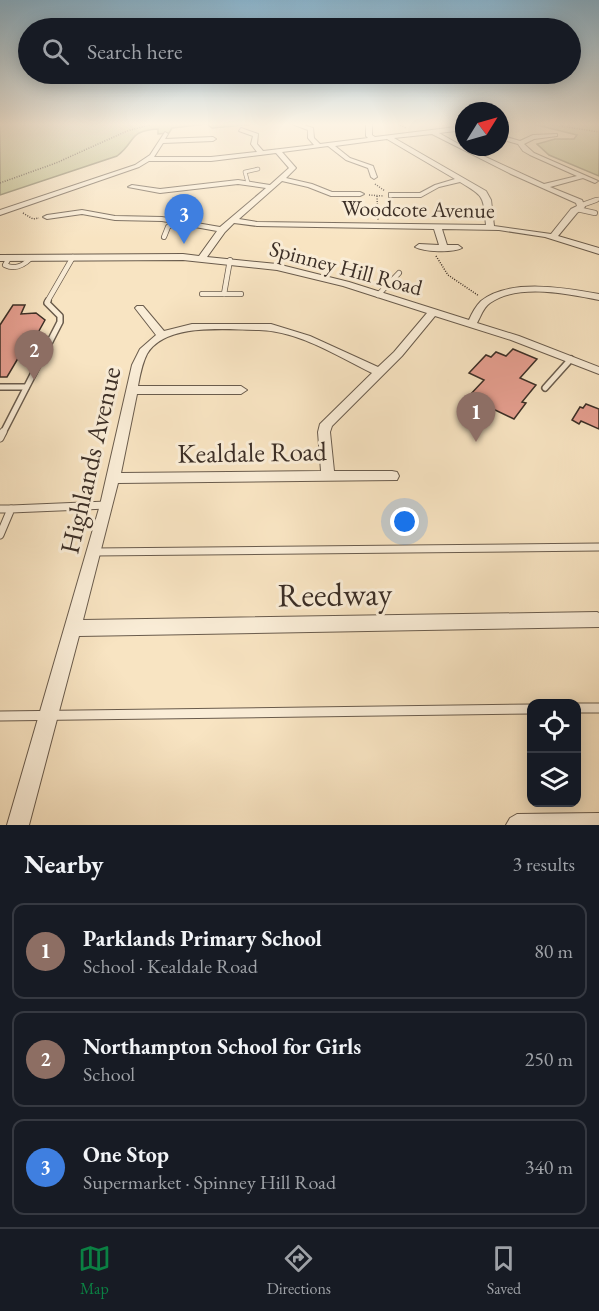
<!DOCTYPE html>
<meta charset="utf-8">
<style>
body{margin:0;font-family:"EB Garamond",serif;background:#20242c;color:#f1f3f6}
.controls{position:absolute;right:18px;bottom:18px;display:grid;overflow:hidden;border-radius:12px;box-shadow:0 3px 15px #0003}
.controls button{width:54px;height:54px;display:grid;place-items:center;padding:0;border:0;border-bottom:2px solid #363941;background:#171b24;color:#f1f3f6;font:30px sans-serif}
.compass{position:absolute;left:455px;top:102px;width:54px;height:54px;border-radius:50%;background:#171b24;box-shadow:0 3px 15px #0003;rotate:53deg}
.you{position:absolute;left:405px;top:522px;width:21px;height:21px;margin:-15px;border:4px solid #fff;border-radius:50%;background:#1a73e8;box-shadow:0 0 0 9px #1a73e833}
.badge{display:grid;place-items:center;width:39px;height:39px;border-radius:50%;background:#0b8043;color:#fff;font-size:20px;font-weight:700}
.pin{position:absolute;translate:-50% -50px;filter:drop-shadow(0 2px 3px #0008)}
.pin::after{content:'';position:absolute;top:32px;width:21px;height:18px;background:inherit;clip-path:polygon(0 0,100% 0,50% 100%)}
.list{margin:0;padding:0;list-style:none}
h2{display:flex;justify-content:space-between;align-items:center;height:78px;margin:0;padding:0 24px;font-size:26px}
h2 small{font-size:20px;font-weight:400;color:#9ea1a6}
.list li{display:grid;grid-template-columns:39px 1fr auto;gap:18px;align-items:center;box-sizing:border-box;height:96px;margin:0 12px 12px;padding:0 12px;border:2px solid #363941;border-radius:12px}
.list b{display:block;font-size:22px;white-space:nowrap}
.list p{margin:0;font-size:20px;white-space:nowrap;color:#9ea1a6}
.list em{font-size:20px;font-style:normal;color:#9ea1a6}
.icon{flex:none;width:33px;height:33px;fill:none;stroke:currentColor;stroke-width:2;stroke-linecap:round;stroke-linejoin:round}
.map{position:relative;flex:none;width:599px;height:825px;overflow:hidden}
.search{position:absolute;background:#171b24;box-shadow:0 3px 15px #0003;left:18px;right:18px;top:18px;height:66px;display:flex;align-items:center;gap:15px;box-sizing:border-box;padding:0 21px;border-radius:33px;color:#9ea1a6;font-size:22px}
.sheet{height:402px;background:#171b24}
nav{display:flex;justify-content:space-around;align-items:center;box-sizing:border-box;height:84px;border-top:2px solid #363941;background:#171b24;font-size:16px;color:#9ea1a6}
nav a{display:grid;justify-items:center;gap:3px}
nav .on{color:#0b8043}
.map>svg:first-child{display:block}
.green{fill:#c2c390;stroke:#7e785b;stroke-width:1.5}
.building{fill:#e59e8f;stroke:#3b2e26;stroke-width:1.5}
.lines{fill:none;stroke-linecap:round;stroke-linejoin:round}
.service-far4-casing{stroke:#6a5c4d;stroke-width:4.5}
.service-far3-casing{stroke:#6a5c4d;stroke-width:6}
.service-far2-casing{stroke:#6a5c4d;stroke-width:8}
.service-far1-casing{stroke:#6a5c4d;stroke-width:9}
.service-casing{stroke:#6a5c4d;stroke-width:11}
.minor-casing{stroke:#6a5c4d;stroke-width:2}
.path{stroke:#3b2e26;stroke-width:1.5;stroke-dasharray:1 1.5;stroke-linecap:butt}
.service-far4{stroke:#faedd7;stroke-width:3}
.service-far3{stroke:#faedd7;stroke-width:4.5}
.service-far2{stroke:#faedd7;stroke-width:5}
.service-far1{stroke:#faedd7;stroke-width:7}
.service{stroke:#faedd7;stroke-width:9}
.minor{fill:#faedd7;fill-rule:evenodd}
.labels{text-anchor:middle;dominant-baseline:central;stroke-width:6;stroke-linejoin:round;paint-order:stroke}
.far-street-label{font-size:22px;fill:#3b2e26;stroke:#faedd7}
.street-label{font-size:27px;fill:#3b2e26;stroke:#faedd7}
.near-street-label{font-size:33px;fill:#3b2e26;stroke:#faedd7}
</style>
<div class="map">
<svg width="599" height="825" viewBox="0 0 599 825">
<rect width="100%" height="100%" fill="#f8e4c2"/>
<filter id="stains"><feTurbulence type="fractalNoise" baseFrequency=".00333" numOctaves="4"/><feColorMatrix values="0 0 0 0 .2 0 0 0 0 .09 0 0 0 0 .02 0 0 0 .5 -.17"/></filter>
<radialGradient id="worn" r=".72"><stop offset=".6" stop-color="#630" stop-opacity="0"/><stop offset="1" stop-color="#630" stop-opacity=".3"/></radialGradient>
<g class="green">
<path d="M 0,124 L 256,124 L 212,128 L 207,124 L 172,128 L 169,133 L 158,134 L 158,129 C 127,131 137,141 117,156 L 0,195 Z"/>
<polygon points="533,124 599,124 599,176 549,155 537,144 555,139 574,139 577,135"/>
</g>
<g class="building">
<polygon points="13,305 25,305 21,314 36,313 45,320 35,338 30,338 7,377 0,377 0,325"/>
<polygon points="513,349 537,359 520,378 536,385 522,402 526,403 514,419 468,397 484,380 469,373 486,355 491,357 496,352 506,356"/>
<polygon points="586,404 599,409 599,429 581,421 579,424 572,420 580,407 583,408"/>
</g>
<g class="lines">
<defs>
<g id="service-far4">
<polyline points="248,183 245,172 258,169"/>
<polyline points="591,202 599,199"/>
</g>
<g id="service-far3">
<polyline points="582,205 596,200"/>
<polyline points="577,209 595,213"/>
<polyline points="164,237 168,227 176,221"/>
<path d="M 9,258 L 5,265 C 15,270 23,266 31,258"/>
<polyline points="202,294 241,294"/>
<polyline points="224,294 230,260"/>
<polyline points="378,295 399,273"/>
<polyline points="47,302 73,257"/>
</g>
<g id="service-far2">
<polyline points="0,387 26,387"/>
<polyline points="545,388 571,359"/>
<polyline points="3,433 60,322 60,316 47,303 48,301"/>
</g>
<g id="service-far1">
<polyline points="0,438 3,432"/>
<polyline points="0,509 11,509"/>
<polyline points="0,535 11,509 107,505"/>
<polyline points="94,552 599,547"/>
</g>
<g id="service">
<polyline points="576,708 599,708"/>
<polyline points="0,716 532,709"/>
</g>
<g id="minor">
<path d="M 292,124 L 300,124 L 313,128 L 314,138 L 320,144 L 368,138 L 366,136 L 366,124 L 372,124 L 372,135 L 375,137 L 464,126 L 464,130 L 439,133 L 464,147 L 544,184 L 577,176 L 530,155 L 523,151 L 518,144 L 500,139 L 500,135 L 520,141 L 533,135 L 557,134 L 557,136 L 534,139 L 524,144 L 534,153 L 598,181 L 595,183 L 583,178 L 550,187 L 582,200 L 585,207 L 577,213 L 558,236 L 599,248 L 599,254 L 545,237 L 499,230 L 442,229 L 447,245 L 458,245 L 462,248 C 453,253 424,252 415,247 L 419,244 L 439,245 L 434,229 L 257,226 L 234,223 L 225,232 L 207,257 L 277,264 L 349,282 L 469,320 C 472,313 476,306 481,301 C 509,278 566,288 599,294 L 599,300 C 567,294 519,283 490,303 C 483,308 481,316 477,323 L 519,336 L 599,367 L 599,374 L 511,340 L 435,316 L 402,356 L 332,426 L 330,432 L 334,471 L 392,471 L 397,472 L 399,476 L 397,480 L 118,483 L 83,620 L 597,612 L 599,613 L 599,627 L 79,636 L 29,825 L 7,825 L 100,505 L 132,365 L 140,349 L 156,335 L 135,308 L 137,306 L 143,306 L 164,331 L 192,324 L 271,324 L 310,336 L 378,367 L 394,352 L 427,313 L 343,286 L 277,270 L 183,260 L 0,261 L 0,255 L 183,254 L 199,256 L 217,231 L 162,221 L 115,220 L 82,214 L 47,219 L 43,217 L 47,215 L 82,210 L 115,216 L 162,217 L 220,227 L 266,188 L 238,184 L 160,193 L 128,187 L 132,185 L 160,189 L 238,180 L 270,185 L 289,168 L 276,153 L 211,161 L 149,161 L 139,167 L 0,215 L 0,210 L 135,165 L 150,155 L 165,132 L 168,134 L 165,139 L 213,137 L 216,139 L 213,141 L 163,143 L 154,157 L 211,157 L 257,152 L 251,144 L 253,136 L 239,131 L 241,128 L 258,134 L 257,144 L 263,151 L 314,145 L 308,138 L 308,130 ZM 432,134 L 511,174 L 576,203 L 577,206 L 571,209 L 551,234 L 494,226 L 491,200 L 486,191 L 394,138 ZM 387,139 L 455,179 L 435,185 L 420,193 L 389,193 L 389,197 L 421,197 L 439,187 L 460,182 C 485,197 483,196 486,225 L 257,222 L 239,219 L 282,181 L 308,187 L 331,196 L 360,196 L 364,194 L 360,192 L 332,192 L 312,184 L 286,178 L 296,168 L 282,152 L 328,146 L 346,160 L 368,168 L 371,177 L 374,179 L 377,177 L 373,166 L 350,158 L 335,146 ZM 259,330 C 299,331 337,356 372,373 L 320,424 L 318,432 L 321,471 L 121,473 L 137,394 L 241,394 L 247,390 L 241,386 L 138,386 C 140,375 142,364 147,354 C 166,322 227,330 259,330 Z"/>
<polygon points="599,813 599,825 506,825 510,818 517,814"/>
</g>
</defs>
<use href="#service-far4" class="service-far4-casing"/>
<use href="#service-far3" class="service-far3-casing"/>
<use href="#service-far2" class="service-far2-casing"/>
<use href="#service-far1" class="service-far1-casing"/>
<use href="#service" class="service-casing"/>
<use href="#minor" class="minor-casing"/>
<g class="path">
<polyline points="398,124 406,128"/>
<polyline points="547,124 599,132"/>
<polyline points="0,183 56,163 127,131 153,124"/>
<polyline points="375,184 385,191"/>
<polyline points="369,195 384,196"/>
<polyline points="377,196 378,220"/>
<polyline points="23,213 33,219 39,218"/>
<polyline points="436,256 448,275 479,296"/>
</g>
<use href="#service-far4" class="service-far4"/>
<use href="#service-far3" class="service-far3"/>
<use href="#service-far2" class="service-far2"/>
<use href="#service-far1" class="service-far1"/>
<use href="#service" class="service"/>
<use href="#minor" class="minor"/>
</g>
<linearGradient id="sky" x2="0" y2="1"><stop stop-color="#8ab8d4"/><stop offset="0.52" stop-color="#fcf3e4"/><stop offset="1" stop-color="#fcf3e4" stop-opacity="0"/></linearGradient>
<rect width="599" height="239" fill="url(#sky)"/>
<g class="labels">
<g class="far-street-label">
<text transform="translate(418 209) rotate(1)">Woodcote Avenue</text>
<text transform="translate(346 268) rotate(15)">Spinney Hill Road</text>
</g>
<g class="street-label">
<text transform="translate(252 452) rotate(-1)">Kealdale Road</text>
<text transform="translate(90 460) rotate(-77)">Highlands Avenue</text>
</g>
<g class="near-street-label">
<text transform="translate(335 594) rotate(-1)">Reedway</text>
</g>
</g>
<rect width="100%" height="100%" filter="url(#stains)"/>
<rect width="100%" height="100%" fill="url(#worn)"/>
</svg>
<div class="controls">
<button><svg class="icon" aria-label="locate" viewBox="0 0 24 24"><circle cx="12" cy="12" r="6"/><path d="M12 2v4M12 18v4M2 12h4M18 12h4"/></svg></button>
<button><svg class="icon" aria-label="layers" viewBox="0 0 24 24"><path d="M12 4l9 5-9 5-9-5zM3 14l9 5 9-5"/></svg></button>
</div>
<svg class="compass" viewBox="-18 -18 36 36"><path d="M0-13l5 13h-10z" fill="#e53935"/><path d="M0 13l5-13h-10z" fill="#9ea1a6"/></svg>
<div class="you"></div>
<div class="pin badge" style="left:476px;top:442px;background:#8d6e63">1</div>
<div class="pin badge" style="left:34px;top:380px;background:#8d6e63">2</div>
<div class="pin badge" style="left:184px;top:244px;background:#3f7fe0">3</div>
<div class="search"><svg class="icon" aria-label="search" viewBox="0 0 24 24"><circle cx="10" cy="10" r="6"/><path d="M15 15l6 6"/></svg>Search here</div>
</div>
<section class="sheet">
<h2>Nearby<small>3 results</small></h2>
<ul class="list">
<li><span class="badge" style="background:#8d6e63">1</span><div><b>Parklands Primary School</b><p>School · Kealdale Road</p></div><em>80 m</em></li>
<li><span class="badge" style="background:#8d6e63">2</span><div><b>Northampton School for Girls</b><p>School</p></div><em>250 m</em></li>
<li><span class="badge" style="background:#3f7fe0">3</span><div><b>One Stop</b><p>Supermarket · Spinney Hill Road</p></div><em>340 m</em></li>
</ul>
</section>
<nav>
<a class="on"><svg class="icon" aria-label="map" viewBox="0 0 24 24"><path d="M3 6l6-2 6 2 6-2v14l-6 2-6-2-6 2zM9 4v14M15 6v14"/></svg>Map</a>
<a><svg class="icon" aria-label="directions" viewBox="0 0 24 24"><path d="M12 3l9 9-9 9-9-9zM9 14v-3h6M13 9l2 2-2 2"/></svg>Directions</a>
<a><svg class="icon" aria-label="saved" viewBox="0 0 24 24"><path d="M7 4h10v16l-5-4-5 4z"/></svg>Saved</a>
</nav>
